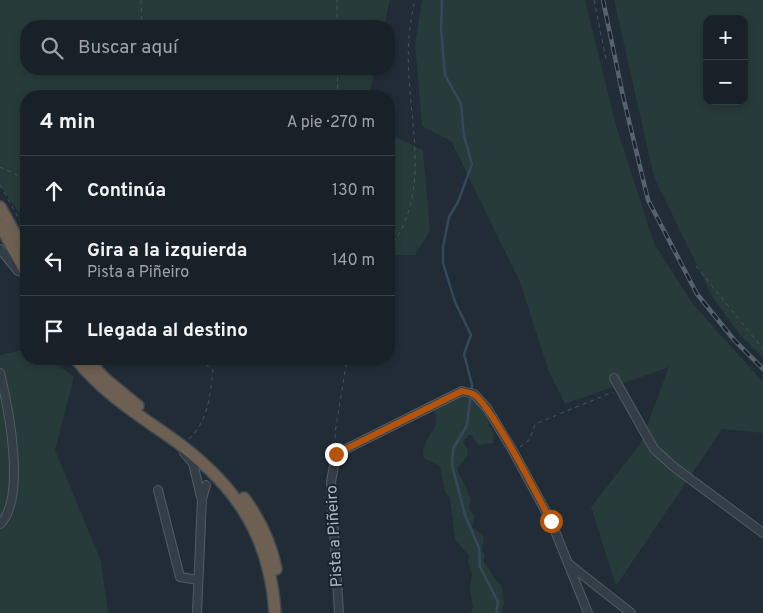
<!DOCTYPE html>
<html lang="es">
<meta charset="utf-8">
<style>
body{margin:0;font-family:Overpass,sans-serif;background:#222930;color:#f1f3f6}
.controls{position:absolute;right:15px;top:15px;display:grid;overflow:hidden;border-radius:10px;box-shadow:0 2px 8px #0003}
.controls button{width:45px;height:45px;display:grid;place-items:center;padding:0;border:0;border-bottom:1px solid #373e45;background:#192128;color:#f1f3f6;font:25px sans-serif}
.stop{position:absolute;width:15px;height:15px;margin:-11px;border:4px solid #b45309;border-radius:50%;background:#fff}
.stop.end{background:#b45309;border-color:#fff;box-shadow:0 1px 5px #0008}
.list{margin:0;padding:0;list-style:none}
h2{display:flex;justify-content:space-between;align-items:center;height:65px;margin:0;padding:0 20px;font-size:21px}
h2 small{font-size:16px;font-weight:400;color:#9fa3a8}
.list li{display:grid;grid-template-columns:32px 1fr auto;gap:15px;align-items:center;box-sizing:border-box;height:70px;padding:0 20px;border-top:1px solid #373e45}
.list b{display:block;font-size:19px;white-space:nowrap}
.list p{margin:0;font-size:16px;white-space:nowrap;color:#9fa3a8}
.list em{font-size:16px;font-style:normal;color:#9fa3a8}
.icon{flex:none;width:28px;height:28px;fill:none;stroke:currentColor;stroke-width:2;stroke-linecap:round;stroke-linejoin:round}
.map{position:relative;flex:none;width:763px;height:613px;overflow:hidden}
.search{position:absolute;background:#192128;box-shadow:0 2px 8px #0003;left:20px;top:20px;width:375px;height:55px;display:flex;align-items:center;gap:12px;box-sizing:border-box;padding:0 18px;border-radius:20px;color:#9fa3a8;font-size:19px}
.panel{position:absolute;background:#192128;box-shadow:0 2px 8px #0003;left:20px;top:90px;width:375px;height:275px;border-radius:20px}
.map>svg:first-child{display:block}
.green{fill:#263b3a;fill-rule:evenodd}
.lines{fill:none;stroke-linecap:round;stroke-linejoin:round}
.stream{stroke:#35495d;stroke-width:2.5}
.minor-casing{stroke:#525c65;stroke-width:10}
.highway-casing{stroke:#3f4952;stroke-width:14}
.path{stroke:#445859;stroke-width:1;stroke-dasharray:4 4;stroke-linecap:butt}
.minor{stroke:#343e47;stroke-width:8}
.highway{stroke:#6d5f51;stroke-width:11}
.rail-casing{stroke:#56626e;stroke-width:4.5}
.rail{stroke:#1a232b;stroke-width:2.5;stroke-dasharray:8;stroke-linecap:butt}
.route{stroke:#b45309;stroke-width:6}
.labels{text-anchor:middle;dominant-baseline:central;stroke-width:4;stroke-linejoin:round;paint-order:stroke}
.street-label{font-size:16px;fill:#aeb9c4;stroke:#1a232b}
</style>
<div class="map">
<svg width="763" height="613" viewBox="0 0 763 613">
<rect width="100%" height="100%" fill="#212c36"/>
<g class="green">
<polygon points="0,0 390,0 384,26 26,26 26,69 375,69 369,96 26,96 26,223 0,185"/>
<polygon points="422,0 585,0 617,129 654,243 692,303 763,382 763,433 722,429 616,586 591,507 640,444 669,367 565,404 548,369 520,282 451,141 422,126 415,44"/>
<path d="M 614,0 L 763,0 L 763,358 L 740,335 L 713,298 L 654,177 ZM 707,19 L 744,19 L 744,101 L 707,101 Z"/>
<polygon points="389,134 423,150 430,231 415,255 389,255"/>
<polygon points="26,349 26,359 50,359 74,377 55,450 101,561 108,613 0,613 0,355"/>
<path d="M 463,394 C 481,397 488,409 489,426 L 494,433 L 493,443 L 478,445 L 472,435 L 469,435 L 463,442 L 467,448 L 468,455 L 457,468 C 461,479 467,488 471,500 L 469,509 L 475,516 L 472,527 L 484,537 L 482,550 L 485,556 L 483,560 L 495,579 L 502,586 L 504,603 L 502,613 L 470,613 L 473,608 L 470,590 L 472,574 L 468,562 L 469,556 L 455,539 L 450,498 L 445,491 L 440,467 L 431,461 L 426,460 C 412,444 449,426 432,409 Z"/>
</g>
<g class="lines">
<polyline class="stream" points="442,0 441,28 445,75 461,104 464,136 472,164 458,202 449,217 443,247 443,263 455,302 471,335 464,354 472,385 467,425 453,449 452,465 465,515 479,548 480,567 498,602 496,613"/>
<defs>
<g id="minor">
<polyline points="0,249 18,271 26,273"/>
<path d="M 0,373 C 8,406 27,498 0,524"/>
<polyline points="614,378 654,449 674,467 763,533"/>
<polyline points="184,453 193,463 201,497"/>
<polyline points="158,490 180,577 198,580"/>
<polyline points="570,565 631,613"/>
<polyline points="197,613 202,499 206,485"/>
<polyline points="339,613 331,482 336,454 462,391 474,394 487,408 513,451 551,521 588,613"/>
</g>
<g id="highway">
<polyline points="0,207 26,254"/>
<polyline points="0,225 26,272"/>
<path d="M 76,359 C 103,392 132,411 167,435 C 232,480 270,532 275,613"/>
<polyline points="87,359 104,378 138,406"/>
<path d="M 244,498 C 260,520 271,543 276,569"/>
</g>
</defs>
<use href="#minor" class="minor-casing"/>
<use href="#highway" class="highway-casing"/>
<g class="path">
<polyline points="141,0 142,26"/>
<polyline points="594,0 606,59"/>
<polyline points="337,26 337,0"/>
<polyline points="337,69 338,96"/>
<polyline points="0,167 26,179"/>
<polyline points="0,185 26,231"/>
<path d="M 389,249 C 429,197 412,136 409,76 C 407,50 409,25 415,0"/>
<polyline points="696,266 763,349"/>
<path d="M 189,439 C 208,421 210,396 213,370 L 198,359"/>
<polyline points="336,446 335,433 347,359"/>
<polyline points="520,447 530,439 535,424 613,392"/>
</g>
<use href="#minor" class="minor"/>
<use href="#highway" class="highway"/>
<defs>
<polyline id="rail" points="603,0 623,96 648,200 697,294 735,341 763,369"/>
</defs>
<use href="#rail" class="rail-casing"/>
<use href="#rail" class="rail"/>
</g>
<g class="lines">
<path class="route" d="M 336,454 L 462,391 C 465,392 470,392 473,394 C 490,402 539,499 551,521"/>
</g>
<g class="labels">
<g class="street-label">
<text transform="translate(335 536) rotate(-93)">Pista a Piñeiro</text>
</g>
</g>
</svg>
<div class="controls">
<button>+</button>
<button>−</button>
</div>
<div class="stop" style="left:551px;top:521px"></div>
<div class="stop end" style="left:336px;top:454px"></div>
<div class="search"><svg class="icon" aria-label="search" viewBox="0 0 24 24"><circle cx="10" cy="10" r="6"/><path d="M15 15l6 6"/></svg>Buscar aquí</div>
<section class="panel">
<h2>4 min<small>A pie · 270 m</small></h2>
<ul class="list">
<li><svg class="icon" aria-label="ahead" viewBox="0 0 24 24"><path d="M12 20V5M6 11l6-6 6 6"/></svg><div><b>Continúa</b></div><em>130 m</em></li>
<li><svg class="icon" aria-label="left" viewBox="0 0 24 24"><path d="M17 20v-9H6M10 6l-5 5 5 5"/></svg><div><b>Gira a la izquierda</b><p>Pista a Piñeiro</p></div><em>140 m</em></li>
<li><svg class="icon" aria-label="arrive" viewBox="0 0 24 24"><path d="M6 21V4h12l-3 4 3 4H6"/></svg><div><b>Llegada al destino</b></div></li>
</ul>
</section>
</div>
